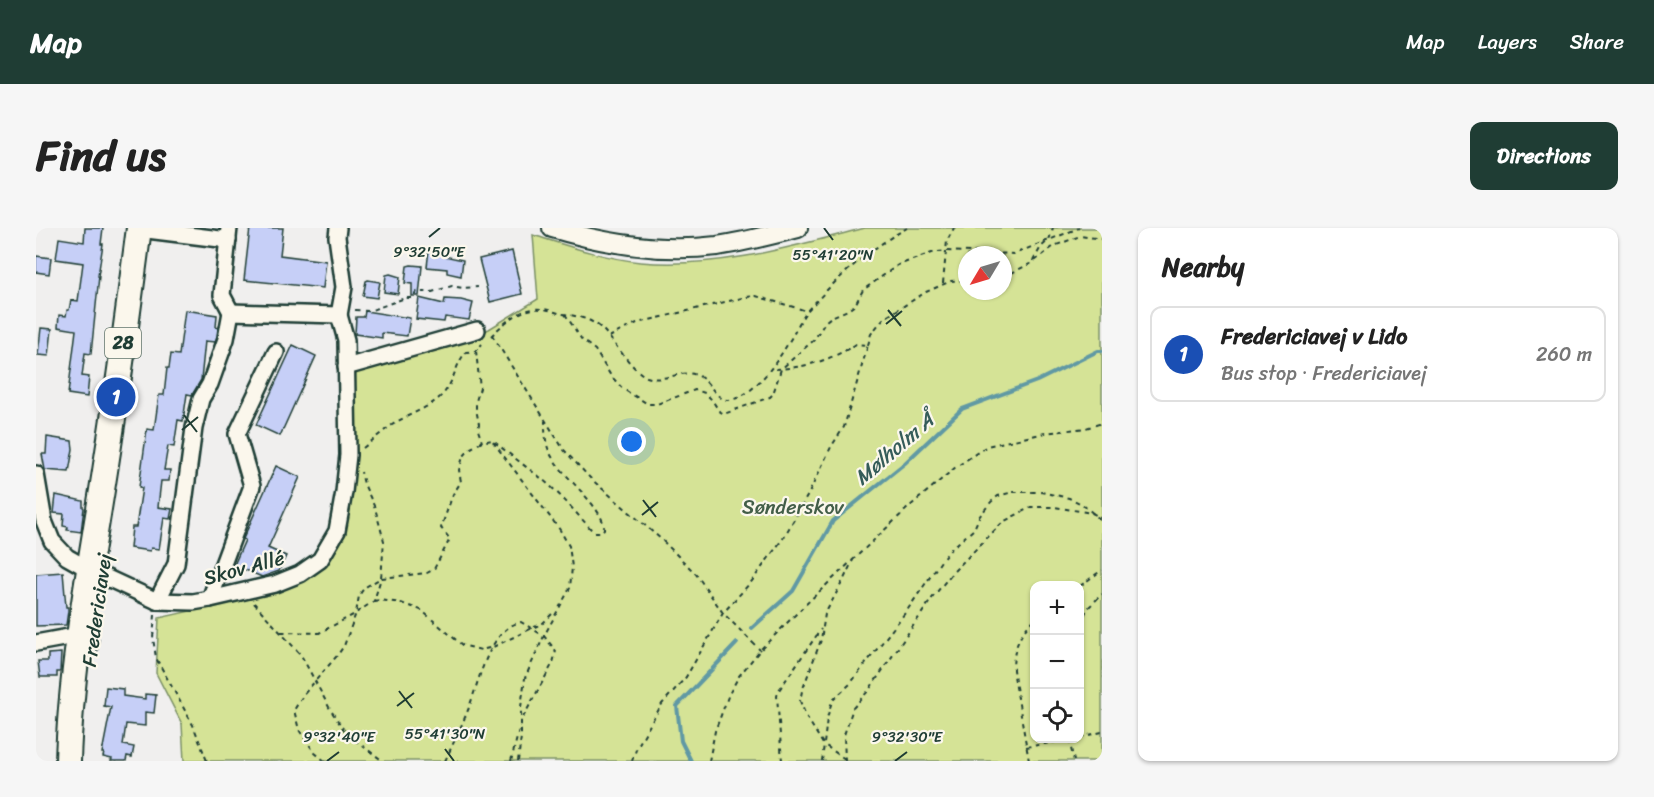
<!DOCTYPE html>
<meta charset="utf-8">
<style>
body{margin:0;font-family:Sriracha,sans-serif;background:#f6f6f6;color:#222}
.controls{position:absolute;right:18px;bottom:18px;display:grid;overflow:hidden;border-radius:12px;box-shadow:0 2px 4px #0004}
.controls button{width:54px;height:54px;display:grid;place-items:center;padding:0;border:0;border-bottom:2px solid #e0e0e0;background:#fff;color:#222;font:30px sans-serif}
.compass{position:absolute;left:922px;top:18px;width:54px;height:54px;border-radius:50%;background:#fff;box-shadow:0 2px 4px #0004;rotate:232deg}
.you{position:absolute;left:596px;top:214px;width:21px;height:21px;margin:-15px;border:4px solid #fff;border-radius:50%;background:#1a73e8;box-shadow:0 0 0 9px #1a73e833}
.badge{display:grid;place-items:center;width:39px;height:39px;border-radius:50%;background:#1f3d34;color:#fff;font-size:20px;font-weight:700}
.pin{position:absolute;translate:-50% -50%;border:3px solid #fff;box-shadow:0 2px 6px #0006}
.list{margin:0;padding:0;list-style:none}
h2{display:flex;justify-content:space-between;align-items:center;height:78px;margin:0;padding:0 24px;font-size:26px}
h2 small{font-size:20px;font-weight:400;color:#767676}
.list li{display:grid;grid-template-columns:39px 1fr auto;gap:18px;align-items:center;box-sizing:border-box;height:96px;margin:0 12px 12px;padding:0 12px;border:2px solid #e0e0e0;border-radius:12px}
.list b{display:block;font-size:22px;white-space:nowrap}
.list p{margin:0;font-size:20px;white-space:nowrap;color:#767676}
.list em{font-size:20px;font-style:normal;color:#767676}
.icon{flex:none;width:33px;height:33px;fill:none;stroke:currentColor;stroke-width:2;stroke-linecap:round;stroke-linejoin:round}
.map{position:relative;flex:none;width:1066px;height:533px;overflow:hidden;border-radius:12px}
header{display:flex;align-items:center;gap:36px;box-sizing:border-box;height:84px;padding:0 30px;background:#1f3d34;color:#fff}
header strong{font-size:28px}
nav{display:flex;gap:33px;margin-inline-start:auto;font-size:21px}
.intro{display:flex;align-items:center;justify-content:space-between;box-sizing:border-box;height:144px;padding:0 36px}
h1{margin:0;font-size:42px}
.button{padding:15px 27px;border-radius:12px;background:#1f3d34;color:#fff;font-size:21px;font-weight:700}
main{display:flex;gap:36px;padding:0 36px}
aside{flex:1;background:#fff;border-radius:12px;box-shadow:0 2px 4px #0004}
.map>svg:first-child{display:block}
.green{fill:#d5e396;stroke:#7a9065;stroke-width:1.5;fill-rule:evenodd}
.lines{fill:none;stroke-linecap:round;stroke-linejoin:round}
.stream{stroke:#6199a4;stroke-width:4}
.building{fill:#c6cff7;stroke:#1f3d34;stroke-width:1.5}
.minor-casing{stroke:#1f3d34;stroke-width:20}
.tertiary-casing{stroke:#1f3d34;stroke-width:22}
.primary-casing{stroke:#1f3d34;stroke-width:28}
.path{stroke:#1f3d34;stroke-width:2;stroke-dasharray:4.5 4.5;stroke-linecap:butt}
.minor{stroke:#fbf7ec;stroke-width:15}
.tertiary{stroke:#fbf7ec;stroke-width:18}
.primary{stroke:#fbf7ec;stroke-width:24}
.ticks{fill:none;stroke:#1f3d34;stroke-width:2}
.labels{text-anchor:middle;dominant-baseline:central;stroke-width:4.5;stroke-linejoin:round;paint-order:stroke}
.shield{fill:#fbf7ec;stroke:#61756b;stroke-width:1.5}
.shield-label{font-size:18px;font-weight:bold;fill:#1f3d34}
.park-label{font-size:20px;fill:#435e48;stroke:#fbf7ec}
.street-label{font-size:20px;fill:#1f3d34;stroke:#fbf7ec}
.water-label{font-size:21px;font-style:italic;fill:#355c59;stroke:#fbf7ec}
.ticks-label{font-size:15px;text-anchor:middle;fill:#1f3d34;stroke:#fbf7ec;stroke-width:4.5;stroke-linejoin:round;paint-order:stroke}
</style>
<header>
<strong>Map</strong>
<nav><a>Map</a><a>Layers</a><a>Share</a></nav>
</header>
<div class="intro"><h1>Find us</h1><a class="button">Directions</a></div>
<main>
<div class="map">
<svg width="1066" height="533" viewBox="0 0 1066 533">
<rect width="100%" height="100%" fill="#f0efee"/>
<filter id="ink" filterUnits="userSpaceOnUse"><feTurbulence type="fractalNoise" baseFrequency=".0167" numOctaves="2"/><feDisplacementMap in="SourceGraphic" scale="12" xChannelSelector="R" yChannelSelector="G"/><feConvolveMatrix kernelMatrix="1 2 1 2 8 2 1 2 1" color-interpolation-filters="sRGB"/></filter>
<g filter="url(#ink)">
<path class="green" d="M 829,0 L 1066,0 L 1066,533 L 148,533 L 146,496 L 120,445 L 123,390 L 235,365 L 261,354 L 307,296 L 315,145 L 432,111 L 453,101 L 502,71 L 497,7 C 532,18 567,30 604,34 C 681,41 755,19 829,0 ZM 931,27 L 967,27 L 967,63 L 931,63 ZM 999,358 L 1044,358 L 1044,511 L 999,511 Z"/>
<g class="lines">
<g class="stream">
<polyline points="716,400 757,363 797,293 869,235 926,181 1001,153 1062,123 1066,123"/>
<polyline points="655,533 645,513 641,478 701,415"/>
</g>
</g>
<g class="building">
<polygon points="49,0 67,0 65,16 67,16 62,48 63,48 55,126 49,125 46,148 53,149 51,169 32,166 40,102 22,99 23,87 30,88 31,82 33,82 35,72 42,73 47,35 20,31 23,10 48,14"/>
<polygon points="214,0 247,0 244,27 290,33 287,60 208,52"/>
<polygon points="393,22 408,24 408,28 427,32 425,48 411,45 411,41 391,39"/>
<polygon points="476,23 486,66 454,74 443,31"/>
<polygon points="0,28 15,30 13,46 0,44"/>
<polygon points="375,37 386,38 383,68 376,68 376,56 369,55 371,38"/>
<polygon points="354,46 364,49 362,66 348,64 350,47"/>
<polygon points="332,52 344,54 341,70 327,68 330,53"/>
<polygon points="383,70 408,76 409,71 425,72 437,75 433,92 409,89 408,94 380,91"/>
<polygon points="149,82 181,87 180,99 182,100 181,108 179,114 169,113 165,152 156,167 151,166 147,193 142,192 138,219 132,218 128,242 134,242 133,253 125,253 122,279 136,281 134,291 128,290 123,321 115,320 114,323 94,320 96,299 100,299 106,260 103,259 111,201 118,202 123,167 128,167 131,140 133,140 135,126 143,127"/>
<polygon points="329,83 374,90 371,108 346,105 346,110 319,106 320,89 328,89"/>
<polygon points="5,100 16,101 13,128 2,127"/>
<polygon points="257,117 280,128 244,208 220,197"/>
<polygon points="11,209 36,213 37,221 33,244 9,242 6,226 10,226"/>
<polygon points="240,238 264,249 232,320 250,328 243,343 226,349 198,337 209,312 207,311"/>
<polygon points="20,267 47,273 47,279 48,280 45,304 31,302 32,299 27,298 28,286 18,285"/>
<polygon points="27,344 30,379 32,379 32,383 30,397 0,398 0,346"/>
<polygon points="25,425 24,444 21,444 21,449 4,449 2,433 12,433 12,426"/>
<polygon points="70,459 87,461 87,468 109,471 109,466 120,467 118,485 109,484 109,498 90,496 87,517 98,519 96,529 91,528 90,533 75,533 76,531 67,529 68,525 66,525 75,479 68,478"/>
</g>
<g class="lines">
<defs>
<g id="minor">
<polyline points="193,0 186,67 195,84"/>
<polyline points="103,1 192,12"/>
<polyline points="195,84 303,87 308,59 301,9 302,0"/>
<polyline points="310,139 441,102"/>
<polyline points="0,246 8,293 16,313 31,329 54,342 121,373 157,374 174,371 239,356 264,346 284,332 301,303 308,264 312,227 310,112 303,87"/>
<polyline points="174,371 216,258 201,206 240,124"/>
<polyline points="121,373 140,336 158,200 165,171 174,156 190,111 195,84"/>
<polyline points="0,415 44,407"/>
</g>
<path id="tertiary" d="M 516,0 C 569,16 625,25 681,18 C 708,14 735,7 762,0"/>
<path id="primary" d="M 32,533 C 35,431 56,330 71,230 C 83,154 93,77 103,0"/>
</defs>
<use href="#minor" class="minor-casing"/>
<use href="#tertiary" class="tertiary-casing"/>
<use href="#primary" class="primary-casing"/>
<g class="path">
<polyline points="997,33 1005,19 1013,12 1017,0"/>
<polyline points="967,49 996,35 1018,18 1044,8 1066,11"/>
<polyline points="907,55 911,13 918,0"/>
<polyline points="319,82 333,83 369,70 376,70 381,64 396,64 416,58 427,60 442,59"/>
<polyline points="529,86 546,112 559,122 575,148 587,161 612,176 621,176 659,162 669,165 676,172 683,183 688,186 734,169 737,166 745,141 778,112 790,93 795,89 812,82 819,77 827,62 862,37 896,25 909,23 978,26 1043,0"/>
<polyline points="456,107 528,222 555,251 626,312 660,346 687,385 724,422"/>
<path d="M 455,108 C 468,95 485,79 505,81 C 513,81 520,85 527,86 C 542,88 557,91 568,103 C 579,115 597,143 611,149 C 628,155 645,141 660,147 C 673,151 679,171 691,172 C 699,172 706,168 712,164 C 732,148 744,129 757,107 C 761,100 765,91 770,84 C 776,77 783,71 789,64 C 814,39 840,17 871,0"/>
<polyline points="573,109 601,95 710,69 720,68 771,83"/>
<polyline points="832,117 835,106 847,91 890,64 915,53 931,52"/>
<polyline points="440,123 444,160 440,173 440,181 443,196 442,202 446,214"/>
<polyline points="457,214 524,302 533,318 536,339 534,360 508,408 489,450 485,479 485,509 482,533"/>
<path d="M 327,220 C 337,212 346,204 356,197 C 373,185 394,181 408,165 C 419,151 419,137 430,124 L 440,123 L 446,116"/>
<polyline points="1044,358 1066,342"/>
<polyline points="338,373 344,372 365,375 385,382 426,417 445,422 457,419 507,395 519,383"/>
<polyline points="218,375 265,427 294,481 308,502 316,510 347,533"/>
<polyline points="119,387 117,410 120,430 157,497 171,533"/>
<polyline points="1044,395 1052,380 1066,366"/>
<polyline points="245,404 283,405 317,387 338,373 345,350 348,313 339,280 328,256 325,244"/>
<polyline points="61,424 63,411"/>
<polyline points="1044,509 1066,504"/>
<polyline points="1033,512 1038,533"/>
<polyline points="990,519 1038,511"/>
<polyline points="809,531 787,516 770,488 764,473 766,463 785,412 789,386 808,351 817,332"/>
<path d="M 289,533 L 279,525 L 263,502 L 258,482 L 268,466 L 300,429 L 308,418 L 320,385 L 323,368 L 326,363 L 331,358 L 345,350 L 391,345 L 398,341 L 414,311 L 405,300 L 417,266 L 425,254 L 423,242 L 427,229 L 435,220 L 446,214 L 456,212 C 471,224 486,236 501,247 C 521,262 538,283 555,301 L 559,304 L 565,304 L 568,301 C 569,280 524,247 514,225 C 509,215 509,204 509,193"/>
<path d="M 409,533 C 417,516 425,499 432,482 C 443,455 452,401 485,394 L 508,408 L 520,423 L 517,435 L 485,493"/>
<polyline points="475,533 484,498"/>
<path d="M 596,533 L 601,519 L 626,476 L 650,449 L 687,385 L 716,353 L 748,309 L 773,265 L 795,219 L 808,199 L 832,117 L 820,116 C 796,132 766,141 737,141"/>
<polyline points="673,533 679,503 693,466 703,448 724,422 768,378 874,278 920,239 951,218 1009,205 1050,200 1066,195"/>
<polyline points="746,533 741,468 743,462 785,401"/>
<polyline points="786,533 791,490 796,473 814,456 872,381 905,333 914,322 938,301 943,289 955,274 962,268 977,264 1005,264 1033,270 1046,276 1066,293"/>
<polyline points="809,533 808,507 817,480 833,462 897,369 916,345 967,294 995,279 1018,279 1056,285 1066,290"/>
<path d="M 993,533 L 977,442 C 977,422 983,405 999,391"/>
</g>
<use href="#minor" class="minor"/>
<use href="#tertiary" class="tertiary"/>
<use href="#primary" class="primary"/>
</g>
</g>
<path class="ticks" d="M 788,0 L 797,12M 393,9 L 404,0M 852,82 L 865,98M 850,96 L 866,83M 148,187 L 161,204M 146,202 L 162,189M 607,272 L 620,289M 606,287 L 622,274M 363,463 L 376,480M 361,478 L 378,465M 409,521 L 418,533M 291,533 L 303,524M 859,533 L 871,524"/>
<g class="labels">
<rect class="shield" x="69" y="100" width="36" height="30" rx="4.5"/>
<g class="shield-label">
<text x="87" y="115">28</text>
</g>
<g class="park-label">
<text x="757" y="279">Sønderskov</text>
</g>
<g class="street-label">
<text transform="translate(208 340) rotate(-15)">Skov Allé</text>
<text transform="translate(61 382) rotate(-82)">Fredericiavej</text>
</g>
<g class="water-label">
<text transform="translate(858 221) rotate(-41)">Mølholm Å</text>
</g>
</g>
<g class="ticks-label">
<text x="393" y="29">9°32'50"E</text>
<text x="797" y="32">55°41'20"N</text>
<text x="409" y="511">55°41'30"N</text>
<text x="303" y="514">9°32'40"E</text>
<text x="871" y="514">9°32'30"E</text>
</g>
</svg>
<div class="controls">
<button>+</button>
<button>−</button>
<button><svg class="icon" aria-label="locate" viewBox="0 0 24 24"><circle cx="12" cy="12" r="6"/><path d="M12 2v4M12 18v4M2 12h4M18 12h4"/></svg></button>
</div>
<svg class="compass" viewBox="-18 -18 36 36"><path d="M0-13l5 13h-10z" fill="#e53935"/><path d="M0 13l5-13h-10z" fill="#767676"/></svg>
<div class="you"></div>
<div class="pin badge" style="left:80px;top:169px;background:#1a4fb4">1</div>
</div>
<aside>
<h2>Nearby<small></small></h2>
<ul class="list">
<li><span class="badge" style="background:#1a4fb4">1</span><div><b>Fredericiavej v Lido</b><p>Bus stop · Fredericiavej</p></div><em>260 m</em></li>
</ul>
</aside>
</main>
